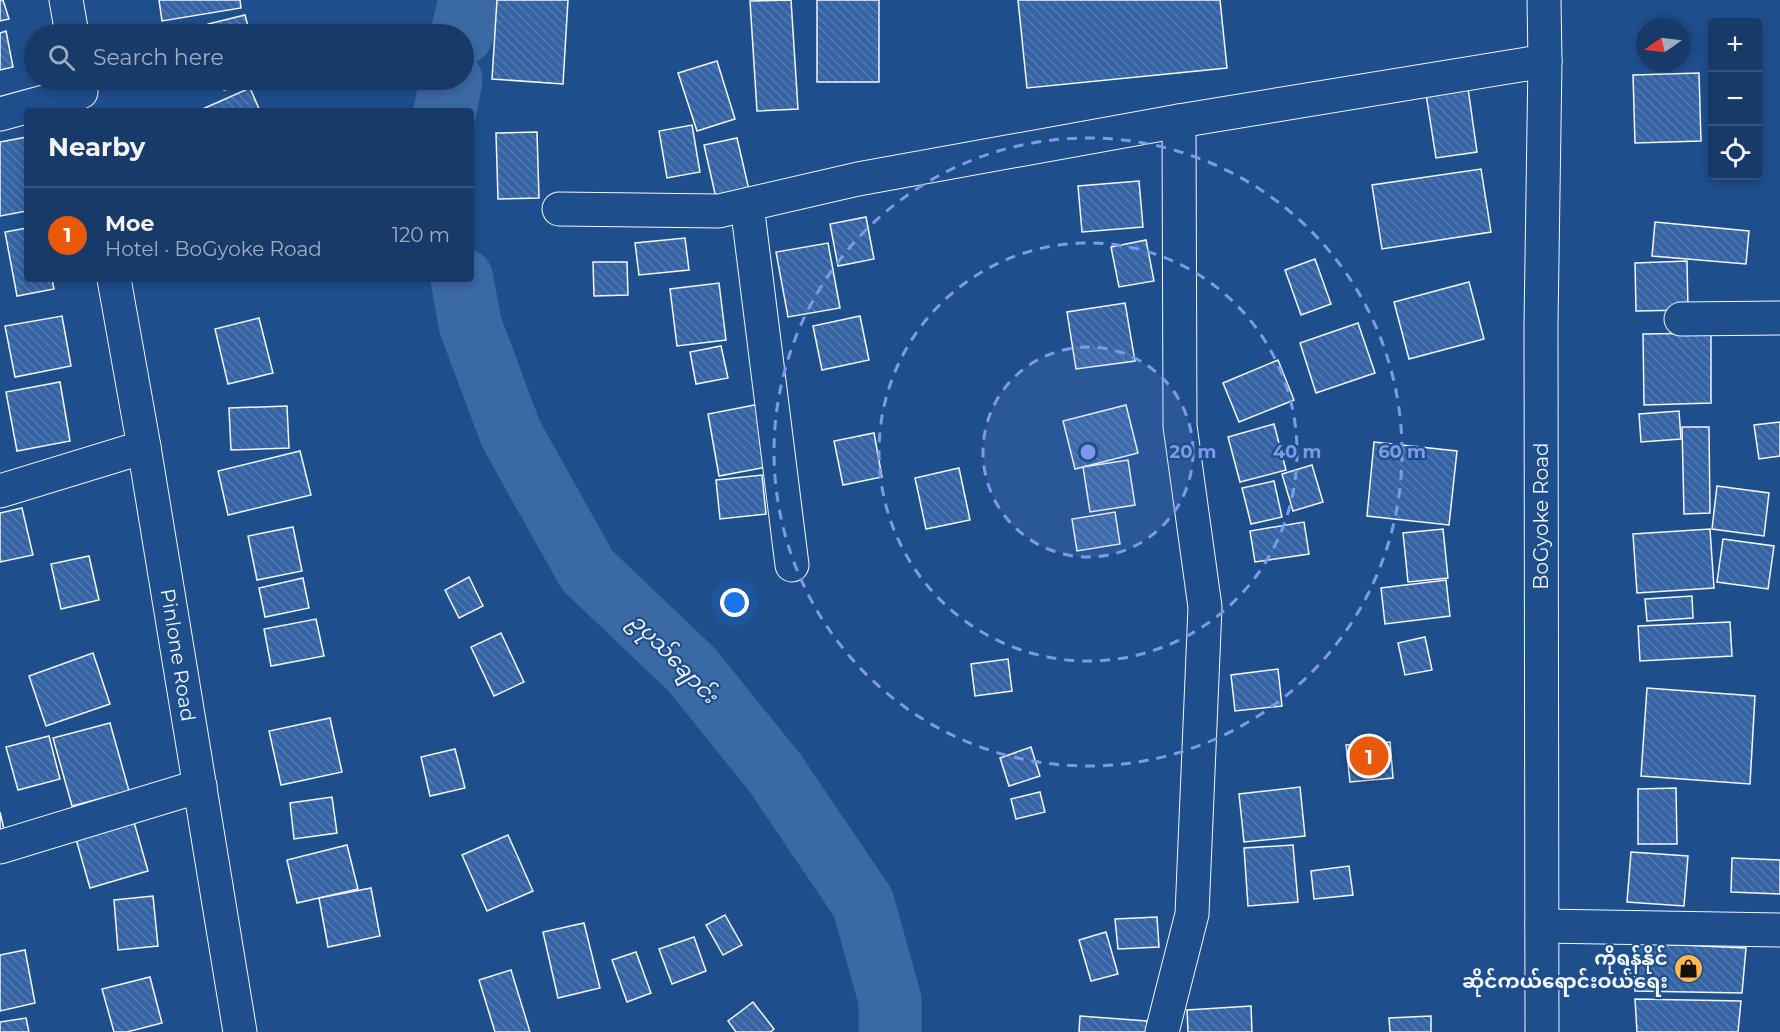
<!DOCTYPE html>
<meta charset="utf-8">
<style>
body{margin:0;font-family:Montserrat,"Noto Sans Myanmar",sans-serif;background:#244571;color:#f1f3f6}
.controls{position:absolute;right:18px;top:18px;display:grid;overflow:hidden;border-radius:6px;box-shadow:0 3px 9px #0003}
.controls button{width:54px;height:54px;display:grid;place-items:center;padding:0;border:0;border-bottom:2px solid #36547d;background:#173a69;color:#f1f3f6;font:30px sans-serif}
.compass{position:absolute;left:1636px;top:18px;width:54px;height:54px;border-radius:50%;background:#173a69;box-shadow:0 3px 9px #0003;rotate:256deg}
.you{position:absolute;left:735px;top:603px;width:21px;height:21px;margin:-15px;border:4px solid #fff;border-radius:50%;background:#1a73e8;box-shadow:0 0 0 9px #1a73e833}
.badge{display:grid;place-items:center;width:39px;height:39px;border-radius:50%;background:#ea580c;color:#fff;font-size:20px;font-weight:700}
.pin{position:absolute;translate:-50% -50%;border:3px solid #fff;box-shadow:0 2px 6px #0006}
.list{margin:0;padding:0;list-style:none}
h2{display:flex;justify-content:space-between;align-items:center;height:78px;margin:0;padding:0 24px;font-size:26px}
h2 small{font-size:20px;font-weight:400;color:#9eadc0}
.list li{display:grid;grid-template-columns:39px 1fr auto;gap:18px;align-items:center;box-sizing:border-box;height:96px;padding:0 24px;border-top:2px solid #36547d}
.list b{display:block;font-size:22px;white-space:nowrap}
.list p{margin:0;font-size:20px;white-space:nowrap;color:#9eadc0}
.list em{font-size:20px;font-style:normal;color:#9eadc0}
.icon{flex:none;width:33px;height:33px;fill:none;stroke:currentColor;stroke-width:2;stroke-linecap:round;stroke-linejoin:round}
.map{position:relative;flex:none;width:1780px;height:1032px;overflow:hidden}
.search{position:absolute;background:#173a69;box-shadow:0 3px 9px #0003;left:24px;top:24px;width:450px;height:66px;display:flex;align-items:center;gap:15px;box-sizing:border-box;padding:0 21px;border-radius:33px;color:#9eadc0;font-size:22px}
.panel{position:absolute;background:#173a69;box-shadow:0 3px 9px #0003;left:24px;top:108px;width:450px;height:174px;border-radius:6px}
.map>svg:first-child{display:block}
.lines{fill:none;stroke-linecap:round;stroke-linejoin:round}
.river{stroke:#3b69a3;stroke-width:63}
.building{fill:url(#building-back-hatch);stroke:#f2f6ff;stroke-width:1.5}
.minor-casing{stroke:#f2f6ff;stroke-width:35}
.highway-casing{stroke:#f2f6ff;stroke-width:35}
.minor{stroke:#1f4e8c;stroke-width:33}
.highway{stroke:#1f4e8c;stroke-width:33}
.ring{fill:none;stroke:#7d9aea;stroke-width:3;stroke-dasharray:10 8}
.labels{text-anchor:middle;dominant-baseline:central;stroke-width:4.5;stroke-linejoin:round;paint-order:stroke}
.street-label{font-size:20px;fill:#f2f6ff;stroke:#1f4e8c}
.poi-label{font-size:20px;font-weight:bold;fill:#f2f6ff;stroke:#1f4e8c;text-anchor:end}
.water-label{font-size:21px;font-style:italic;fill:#f2f6ff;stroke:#1f4e8c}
.centre{fill:#7d9aea;stroke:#1f4e8c;stroke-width:3}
.ring-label{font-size:18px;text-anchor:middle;font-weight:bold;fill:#7d9aea;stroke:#1f4e8c;stroke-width:4.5;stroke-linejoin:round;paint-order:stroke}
</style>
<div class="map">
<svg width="1780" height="1032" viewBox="0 0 1780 1032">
<defs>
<pattern id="building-back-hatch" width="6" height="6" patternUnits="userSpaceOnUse" patternTransform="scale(1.5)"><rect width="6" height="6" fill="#3563a3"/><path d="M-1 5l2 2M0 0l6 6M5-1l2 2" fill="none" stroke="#537ab1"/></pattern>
</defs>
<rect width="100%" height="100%" fill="#1f4e8c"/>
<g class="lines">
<g class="river">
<polyline points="462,34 470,0"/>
<polyline points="445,111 451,80"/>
<polyline points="462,279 470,324 511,434 587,570 692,670 775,773 863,903 890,1000 890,1032"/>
</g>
</g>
<g class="building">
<polygon points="0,0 3,0 9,19 0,21"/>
<polygon points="159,0 240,0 241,8 162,21"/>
<polygon points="497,0 568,0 563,84 492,79"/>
<polygon points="791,0 798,109 757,111 750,1"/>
<rect x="817" y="0" width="62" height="82"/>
<polygon points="1018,0 1220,0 1227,68 1027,88"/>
<polygon points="245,15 250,34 211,34 208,24"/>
<polygon points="6,31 13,67 0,70 0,33"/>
<polygon points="717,61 735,119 697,131 678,73"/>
<polygon points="1699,73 1701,141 1635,143 1633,75"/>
<polygon points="222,80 261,80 261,81 224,90"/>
<polygon points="250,88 260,111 198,111"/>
<polygon points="1468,88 1477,152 1436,158 1426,94"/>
<polygon points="692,125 700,172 667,178 659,131"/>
<polygon points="537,132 539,198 498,199 496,133"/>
<polygon points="27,137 27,211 0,216 0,142"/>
<polygon points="737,138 749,190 716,198 704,145"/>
<polygon points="1481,169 1491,232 1382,249 1372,185"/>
<polygon points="1139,181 1143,227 1082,232 1078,186"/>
<polygon points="866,217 874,259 838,266 830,224"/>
<polygon points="1655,222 1749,231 1746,264 1652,256"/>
<polygon points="27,228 27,279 52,279 54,289 17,296 5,232"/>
<polygon points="685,238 689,270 639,275 635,243"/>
<polygon points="1146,240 1154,281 1119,287 1111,247"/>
<polygon points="828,243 840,308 788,317 776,252"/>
<polygon points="1315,259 1331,304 1301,315 1285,270"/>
<polygon points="1687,261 1688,310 1636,311 1635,263"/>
<polygon points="593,262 627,262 628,295 594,296"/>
<polygon points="1469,282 1484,339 1409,359 1394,302"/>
<polygon points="719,283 726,340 677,346 670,289"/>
<polygon points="1125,303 1135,361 1076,369 1067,312"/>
<polygon points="62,316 71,366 15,377 5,326"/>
<polygon points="860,316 869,360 822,370 813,326"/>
<polygon points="259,318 273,373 228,384 215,329"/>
<polygon points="1358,323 1375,373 1316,393 1300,343"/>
<polygon points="1711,333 1711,403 1644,405 1643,334"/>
<polygon points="721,346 728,378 696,384 690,352"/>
<polygon points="1278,360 1294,400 1239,422 1223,383"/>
<polygon points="60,382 70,441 17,451 6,392"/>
<polygon points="760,404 772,466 719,476 708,414"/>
<polygon points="1126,405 1138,453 1075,469 1063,421"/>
<polygon points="287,406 289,448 231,450 229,408"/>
<polygon points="1679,411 1681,439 1641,442 1639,414"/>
<polygon points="1780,422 1780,456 1759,459 1754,425"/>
<polygon points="1274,424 1286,470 1240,482 1228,437"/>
<polygon points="1682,427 1709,427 1710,513 1684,514"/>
<polygon points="874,433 882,477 843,485 834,441"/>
<polygon points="1374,442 1457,451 1449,525 1367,516"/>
<polygon points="300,451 311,495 228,515 218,471"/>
<polygon points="1128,460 1135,505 1090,512 1083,467"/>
<polygon points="1312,465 1323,502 1293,511 1282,474"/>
<polygon points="959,468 970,520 926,529 915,478"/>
<polygon points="762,475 766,514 720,519 716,480"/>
<polygon points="1274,481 1282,517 1251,524 1242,488"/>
<polygon points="1717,486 1769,493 1764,536 1712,529"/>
<polygon points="22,508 33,555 0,562 0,513"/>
<polygon points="1115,512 1120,544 1077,551 1072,519"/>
<polygon points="1304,522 1309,554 1255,562 1250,531"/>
<polygon points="293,527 302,571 257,580 248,536"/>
<polygon points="1443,529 1448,578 1408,582 1403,533"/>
<polygon points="1710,529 1714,588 1637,593 1633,534"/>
<polygon points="1723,539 1774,546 1768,589 1717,582"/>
<polygon points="89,556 99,600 61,609 51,564"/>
<polygon points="469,577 483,606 459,618 445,590"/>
<polygon points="303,578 309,608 265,617 259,588"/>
<polygon points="1446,580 1450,616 1385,624 1381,588"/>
<polygon points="1692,596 1693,618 1647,621 1645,599"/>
<polygon points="316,619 324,656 271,666 264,629"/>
<polygon points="1730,622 1732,656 1640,661 1638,626"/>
<polygon points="501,633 524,682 494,696 471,647"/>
<polygon points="1425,637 1432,670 1405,675 1398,643"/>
<polygon points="93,653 110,704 46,726 29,676"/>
<polygon points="1008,659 1012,691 975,696 971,664"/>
<polygon points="1278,669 1282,706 1235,711 1231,675"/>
<polygon points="1647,688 1755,696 1750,784 1641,776"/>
<polygon points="330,718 342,772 281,785 269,731"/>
<polygon points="110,723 129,791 72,806 53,738"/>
<polygon points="49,736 60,779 18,790 6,747"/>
<polygon points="1390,742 1393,778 1350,782 1346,745"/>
<polygon points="1031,747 1040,776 1009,786 1000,758"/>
<polygon points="455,749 465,788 430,796 421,757"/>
<polygon points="1300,787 1305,836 1244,842 1239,794"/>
<polygon points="1676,788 1677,844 1638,844 1638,789"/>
<polygon points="1040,792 1045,812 1016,819 1011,799"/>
<polygon points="332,797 337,833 294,839 290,803"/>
<polygon points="0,812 4,829 0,830"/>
<polygon points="134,822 148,871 90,888 76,839"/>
<polygon points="508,835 533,891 487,911 462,855"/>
<polygon points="347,845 358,889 297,903 287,860"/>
<polygon points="1293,845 1298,902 1248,906 1244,848"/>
<polygon points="1631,852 1688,856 1684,906 1627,902"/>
<polygon points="1732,858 1780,860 1780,894 1731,892"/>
<polygon points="1349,866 1353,895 1314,899 1311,871"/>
<polygon points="371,888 380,936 328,947 319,898"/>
<polygon points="153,896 158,946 118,950 114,900"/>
<polygon points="725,915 742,945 723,955 706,925"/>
<polygon points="1157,917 1159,947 1118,949 1115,919"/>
<polygon points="584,923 600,988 558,998 543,932"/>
<polygon points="1106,932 1118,974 1091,981 1079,940"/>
<polygon points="694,937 706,971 672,984 659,949"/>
<polygon points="1634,943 1746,948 1742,993 1635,991"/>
<polygon points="25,950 35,1003 0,1011 0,955"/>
<polygon points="636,952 651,993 627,1002 612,960"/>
<polygon points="511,970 530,1032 495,1032 479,980"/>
<polygon points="150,977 162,1023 127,1032 114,1032 102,989"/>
<polygon points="1635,999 1741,1001 1738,1032 1637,1032"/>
<polygon points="753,1002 774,1029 771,1032 736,1032 728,1021"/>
<polygon points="1251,1006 1252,1032 1188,1032 1187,1010"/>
<polygon points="1080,1016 1147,1021 1147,1032 1079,1032"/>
<polygon points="1431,1016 1431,1032 1390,1032 1389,1018"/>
<polygon points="26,1018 29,1032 0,1032 0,1022"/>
</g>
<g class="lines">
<defs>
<g id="minor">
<polyline points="66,0 72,34"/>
<polyline points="0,114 81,92"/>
<polyline points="747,205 792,565"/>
<polyline points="559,209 719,211 858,179 1179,121 1545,61"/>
<polyline points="114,279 144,447 240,1032"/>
<polyline points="1681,319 1780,318"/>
<polyline points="0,491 144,447"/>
<polyline points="0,847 200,786"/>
<polyline points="1542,926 1780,930"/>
<polyline points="1162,1032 1192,914 1205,607 1180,426 1179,121"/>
</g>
<polyline id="highway" points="1542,1032 1541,324 1545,61 1544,0"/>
</defs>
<use href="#minor" class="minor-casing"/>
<use href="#highway" class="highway-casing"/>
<use href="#minor" class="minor"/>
<use href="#highway" class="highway"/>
</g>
<circle cx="1088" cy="452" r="105" fill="#7d9aea" fill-opacity=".12"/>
<g class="ring">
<circle cx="1088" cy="452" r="105"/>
<circle cx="1088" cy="452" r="209"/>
<circle cx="1088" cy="452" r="314"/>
</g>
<defs>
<symbol id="shop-disc" viewBox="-11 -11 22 22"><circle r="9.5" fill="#ffb74d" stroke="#1f4e8c"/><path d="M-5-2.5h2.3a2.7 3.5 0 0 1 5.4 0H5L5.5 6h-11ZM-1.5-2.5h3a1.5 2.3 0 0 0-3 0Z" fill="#111"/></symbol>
</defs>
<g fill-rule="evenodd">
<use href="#shop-disc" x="1672" y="952" width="33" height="33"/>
</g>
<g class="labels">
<g class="street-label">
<text transform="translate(1541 516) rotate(-90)">BoGyoke Road</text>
<text transform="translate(178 655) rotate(81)">Pinlone Road</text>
</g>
<g class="poi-label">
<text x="1668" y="958">ကိုရန်နိုင်<tspan x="1668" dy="23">ဆိုင်ကယ်ရောင်းဝယ်ရေး</tspan></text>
</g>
<g class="water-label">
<text transform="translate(674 658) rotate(46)">ဥပုသ်ချောင်း</text>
</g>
</g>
<circle cx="1088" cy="452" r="9" class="centre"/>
<g class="ring-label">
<text x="1193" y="458">20 m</text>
<text x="1297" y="458">40 m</text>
<text x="1402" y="458">60 m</text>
</g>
</svg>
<div class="controls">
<button>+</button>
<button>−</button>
<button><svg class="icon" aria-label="locate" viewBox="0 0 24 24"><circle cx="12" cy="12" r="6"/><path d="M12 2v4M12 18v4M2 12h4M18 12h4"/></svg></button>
</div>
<svg class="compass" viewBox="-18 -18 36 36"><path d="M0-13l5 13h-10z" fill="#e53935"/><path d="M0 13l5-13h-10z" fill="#9eadc0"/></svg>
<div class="you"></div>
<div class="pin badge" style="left:1369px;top:756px">1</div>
<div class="search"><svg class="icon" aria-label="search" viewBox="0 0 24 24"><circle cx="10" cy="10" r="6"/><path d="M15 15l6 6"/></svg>Search here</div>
<section class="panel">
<h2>Nearby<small></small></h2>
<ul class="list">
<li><span class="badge">1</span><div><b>Moe</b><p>Hotel · BoGyoke Road</p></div><em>120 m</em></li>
</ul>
</section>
</div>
